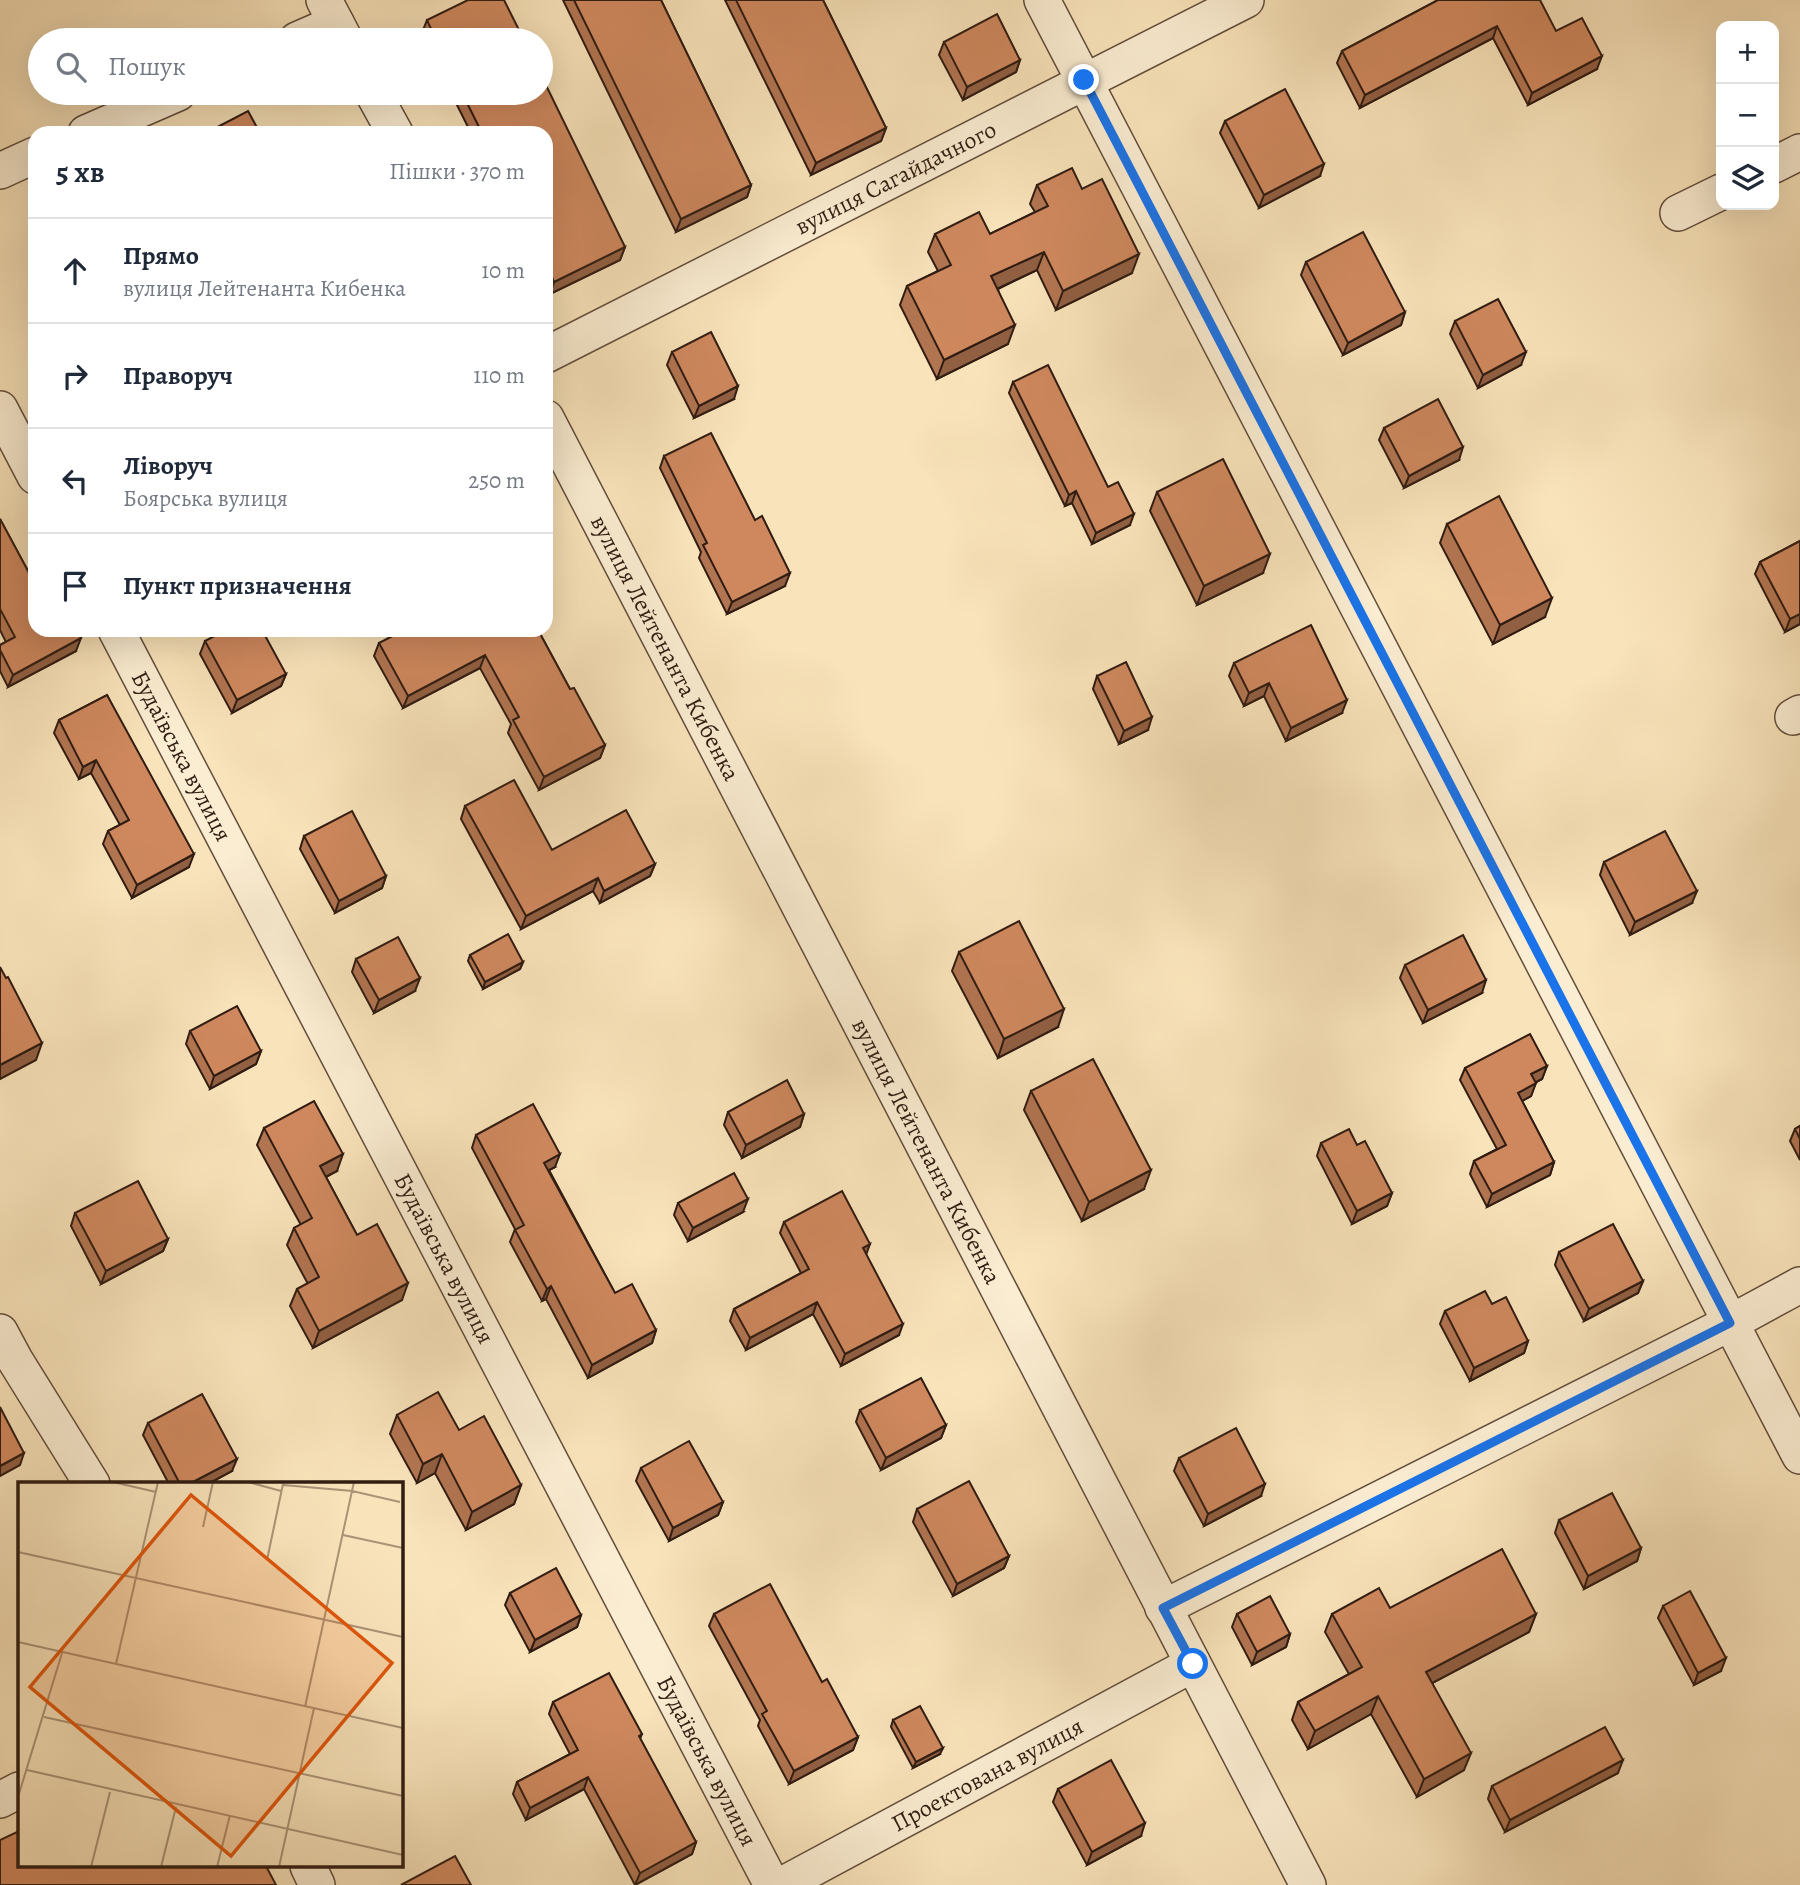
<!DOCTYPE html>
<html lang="uk">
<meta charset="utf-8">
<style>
body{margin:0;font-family:Alegreya,serif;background:#f2f2f3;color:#1f2937}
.controls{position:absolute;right:21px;top:21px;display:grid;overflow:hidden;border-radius:14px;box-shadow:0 7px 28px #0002}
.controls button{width:63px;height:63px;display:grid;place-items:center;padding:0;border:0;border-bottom:2px solid #e0e1e3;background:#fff;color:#1f2937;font:35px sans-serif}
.stop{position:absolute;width:21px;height:21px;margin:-16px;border:5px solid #1a73e8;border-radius:50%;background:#fff}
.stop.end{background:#1a73e8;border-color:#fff;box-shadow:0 2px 7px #0008}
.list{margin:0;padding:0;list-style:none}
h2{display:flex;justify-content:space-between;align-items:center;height:91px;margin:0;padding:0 28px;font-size:30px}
h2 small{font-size:23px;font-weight:400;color:#747a83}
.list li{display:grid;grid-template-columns:46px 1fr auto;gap:21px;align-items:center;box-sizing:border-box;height:105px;padding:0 28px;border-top:2px solid #e0e1e3}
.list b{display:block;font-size:26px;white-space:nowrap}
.list p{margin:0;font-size:23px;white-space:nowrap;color:#747a83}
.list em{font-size:23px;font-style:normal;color:#747a83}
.icon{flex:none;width:38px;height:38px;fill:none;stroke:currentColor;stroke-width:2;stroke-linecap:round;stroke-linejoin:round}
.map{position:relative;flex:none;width:1800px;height:1885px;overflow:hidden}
.search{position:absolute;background:#fff;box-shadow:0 7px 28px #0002;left:28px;top:28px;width:525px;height:77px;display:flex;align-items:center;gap:18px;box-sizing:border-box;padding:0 24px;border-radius:38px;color:#747a83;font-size:26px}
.panel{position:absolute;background:#fff;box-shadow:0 7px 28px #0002;left:28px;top:126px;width:525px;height:511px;border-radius:21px}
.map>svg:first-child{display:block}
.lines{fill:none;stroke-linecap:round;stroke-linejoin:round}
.minor-casing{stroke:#624e3c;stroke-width:38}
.minor{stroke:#fbedd2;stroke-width:35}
.wall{fill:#b27551;stroke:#301c12;stroke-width:2}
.shaded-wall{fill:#915f42;stroke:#301c12;stroke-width:2}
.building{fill:#cf885e;stroke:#301c12;stroke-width:2}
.route{stroke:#1a73e8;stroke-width:9}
.labels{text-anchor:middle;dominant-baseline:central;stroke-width:5;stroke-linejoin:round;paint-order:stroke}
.street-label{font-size:24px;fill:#301c12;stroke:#fbedd2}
.inset-road{fill:none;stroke:#a99377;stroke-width:2}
.view{fill:#df560c;fill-opacity:0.15;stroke:#df560c;stroke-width:3.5}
.inset-edge{fill:none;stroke:#301c12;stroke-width:3.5}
</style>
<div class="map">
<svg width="1800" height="1885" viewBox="0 0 1800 1885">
<rect width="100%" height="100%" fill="#f9e3ba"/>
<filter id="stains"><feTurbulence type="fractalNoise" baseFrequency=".00286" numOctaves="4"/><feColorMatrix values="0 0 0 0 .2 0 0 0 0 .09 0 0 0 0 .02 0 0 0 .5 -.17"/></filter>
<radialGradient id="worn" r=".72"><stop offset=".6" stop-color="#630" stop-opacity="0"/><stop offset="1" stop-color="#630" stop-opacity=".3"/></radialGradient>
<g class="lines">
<defs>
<g id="minor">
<polyline points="324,0 345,40"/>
<polyline points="1042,0 1800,1456"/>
<polyline points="297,40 336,23"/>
<polyline points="373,93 395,133"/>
<polyline points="86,133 178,93"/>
<polyline points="1774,165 1800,152"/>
<polyline points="0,171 35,155"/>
<polyline points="1678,213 1721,192"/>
<path id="s1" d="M 546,355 L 1246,0"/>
<polyline points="0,409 35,476"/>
<path id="s2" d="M 546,418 L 1308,1885"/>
<path id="s3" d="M 116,630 L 772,1885"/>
<polyline points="1793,717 1800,713"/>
<polyline points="0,1332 15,1360 92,1484"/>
<polyline points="1163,1608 1730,1323 1800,1285"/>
<polyline points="0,1800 19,1790"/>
<polyline points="308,1866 317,1885"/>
<path id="s4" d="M 782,1885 L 1193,1664"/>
</g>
</defs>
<use href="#minor" class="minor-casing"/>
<use href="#minor" class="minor"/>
</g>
<g class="wall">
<polygon points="563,0 661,0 751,185 747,197 676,232"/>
<polygon points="725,0 823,0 886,128 881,141 811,175"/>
<polygon points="1438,0 1556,31 1597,69 1528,105 1493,38 1360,108 1337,63 1342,51"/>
<polygon points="427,20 524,40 426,40 422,33"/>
<polygon points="944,42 1020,60 1016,72 963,100 939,55"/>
<polygon points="451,93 541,93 625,247 620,260 550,294 546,287 546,133 471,133"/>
<polygon points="1225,121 1320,176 1259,208 1220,133"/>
<polygon points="1037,185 1082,189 1132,273 1056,310 1037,270 998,289 1008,344 937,379 900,305 907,286 938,271 928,252 935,234 990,234 1035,212 1030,204"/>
<polygon points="1306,262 1405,312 1401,325 1343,355 1301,275"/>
<polygon points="1455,321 1521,365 1478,388 1450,334"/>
<polygon points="672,352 734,399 694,418 667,365"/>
<polygon points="1013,382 1108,487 1130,525 1092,544 1072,503 1065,506 1009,393"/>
<polygon points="1384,428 1459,460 1404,488 1379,440"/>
<polygon points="664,456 785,586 727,614 699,558 701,552 660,468"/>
<polygon points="1157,492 1263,573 1197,605 1150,511"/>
<polygon points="0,519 35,584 76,651 8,687 0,671 0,645 6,642 0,630"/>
<polygon points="1447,524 1545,617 1493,644 1440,543"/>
<polygon points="1800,541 1800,624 1785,632 1755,574 1760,562"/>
<polygon points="538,630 570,689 605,745 600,758 539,790 508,733 511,724 480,668 403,708 374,656 379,643"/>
<polygon points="205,641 286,674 281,686 232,713 200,654"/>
<polygon points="1234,663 1342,713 1286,741 1264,696 1244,706 1229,676"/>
<polygon points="1097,676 1148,730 1119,744 1093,689"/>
<polygon points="107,695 189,867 132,898 103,844 108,831 120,825 91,773 79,779 54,733 59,720"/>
<polygon points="465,806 552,850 655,864 650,876 600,903 593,891 521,929 461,819"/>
<polygon points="304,836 386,876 382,888 335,913 300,849"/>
<polygon points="1604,862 1692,903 1630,935 1600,875"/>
<polygon points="959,952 1058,1027 998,1058 952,971"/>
<polygon points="470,955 523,962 520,969 483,989 468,961"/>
<polygon points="356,959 415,991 374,1013 352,972"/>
<polygon points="1405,965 1482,993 1423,1023 1400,978"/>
<polygon points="190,1031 261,1051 256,1064 210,1089 186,1044"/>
<polygon points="1547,1066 1542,1079 1536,1082 1531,1096 1522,1101 1554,1162 1550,1175 1487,1207 1470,1174 1474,1161 1497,1149 1460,1080 1465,1068"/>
<polygon points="1031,1091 1144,1189 1082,1221 1024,1110"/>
<polygon points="728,1112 804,1114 800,1127 742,1158 724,1125"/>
<polygon points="1800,1126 1800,1160 1790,1141 1795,1129"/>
<polygon points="264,1128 337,1171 326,1177 357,1235 402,1300 313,1348 290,1306 297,1289 308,1284 287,1245 294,1228 301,1225 257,1145"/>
<polygon points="476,1135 555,1167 549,1170 615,1293 656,1330 652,1343 588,1378 546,1299 542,1301 510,1242 515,1229 472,1148"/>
<polygon points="1321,1143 1357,1145 1392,1193 1387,1206 1352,1224 1317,1156"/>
<polygon points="678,1203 743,1212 688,1241 674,1215"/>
<polygon points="75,1213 168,1239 163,1251 101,1284 71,1226"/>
<polygon points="784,1222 866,1255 899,1335 841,1366 813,1314 746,1350 730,1321 734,1309 801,1273 780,1233"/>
<polygon points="1559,1252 1643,1281 1638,1293 1584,1321 1555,1265"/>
<polygon points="1492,1304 1528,1341 1524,1353 1470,1381 1440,1324 1445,1311"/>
<polygon points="860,1410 946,1425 941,1438 881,1470 856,1422"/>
<polygon points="397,1415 459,1430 521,1485 514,1504 466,1530 435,1473 417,1483 390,1434"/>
<polygon points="148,1423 232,1471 208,1484 169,1484 143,1435"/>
<polygon points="1179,1458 1261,1496 1204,1526 1174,1471"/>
<polygon points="641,1468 723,1502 718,1515 669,1541 636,1481"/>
<polygon points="917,1509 1009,1556 1004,1568 953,1596 913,1522"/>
<polygon points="1559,1520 1641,1548 1637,1561 1584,1589 1555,1533"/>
<polygon points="510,1593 581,1615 577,1627 530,1652 505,1605"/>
<polygon points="1663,1606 1721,1671 1694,1685 1658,1618"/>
<polygon points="1390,1608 1536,1614 1529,1632 1432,1683 1464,1770 1417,1797 1371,1714 1308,1749 1292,1720 1298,1702 1349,1674 1325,1632 1332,1614"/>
<polygon points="714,1614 822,1682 858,1737 853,1750 789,1784 758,1726 760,1720 709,1626"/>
<polygon points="1237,1614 1290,1634 1286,1647 1252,1665 1232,1627"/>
<polygon points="553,1702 642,1734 640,1739 696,1842 692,1854 635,1885 584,1789 526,1820 513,1794 517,1782 570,1754 549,1714"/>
<polygon points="893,1720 940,1754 913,1768 891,1727"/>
<polygon points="1618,1773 1505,1832 1488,1799 1492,1786"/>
<polygon points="1058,1789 1141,1836 1087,1865 1053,1802"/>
</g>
<g class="shaded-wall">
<polygon points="1497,26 1493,38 1360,108 1365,95"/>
<polygon points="1602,56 1597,69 1528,105 1532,93"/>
<polygon points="1020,60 1016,72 963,100 967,87"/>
<polygon points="886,128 881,141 811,175 816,163"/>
<polygon points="1324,164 1320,176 1259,208 1264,195"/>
<polygon points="751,185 747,197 676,232 681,219"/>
<polygon points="625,247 620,260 550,294 554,282"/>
<polygon points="1044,252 1037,270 984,295 991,276"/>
<polygon points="1139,254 1132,273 1056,310 1063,291"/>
<polygon points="1405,312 1401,325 1343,355 1348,343"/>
<polygon points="1015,325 1008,344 937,379 944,360"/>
<polygon points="1526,352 1521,365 1478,388 1483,375"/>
<polygon points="738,386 734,399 694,418 699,406"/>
<polygon points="1463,447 1459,460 1404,488 1409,476"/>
<polygon points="1076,491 1072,503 1065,506 1069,495"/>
<polygon points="1134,514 1130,525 1092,544 1096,533"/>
<polygon points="1270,554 1263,573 1197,605 1204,586"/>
<polygon points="790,573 785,586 727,614 732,602"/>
<polygon points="1552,598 1545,617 1493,644 1500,625"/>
<polygon points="1800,614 1800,624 1785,632 1790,619"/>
<polygon points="81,638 76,651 8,687 13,675"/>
<polygon points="485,655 480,668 403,708 408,696"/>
<polygon points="286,674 281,686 232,713 237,700"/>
<polygon points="1269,683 1264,696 1244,706 1249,693"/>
<polygon points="1347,700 1342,713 1286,741 1291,728"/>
<polygon points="1152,717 1148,730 1119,744 1124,731"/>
<polygon points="605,745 600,758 539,790 544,777"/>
<polygon points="96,760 91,773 79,779 83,767"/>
<polygon points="194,854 189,867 132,898 137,885"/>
<polygon points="655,864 650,876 600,903 604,891"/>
<polygon points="386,876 382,888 335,913 339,901"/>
<polygon points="598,878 593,891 521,929 526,916"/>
<polygon points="1697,891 1692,903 1630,935 1635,922"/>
<polygon points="523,962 520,969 483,989 485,982"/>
<polygon points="420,978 415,991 374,1013 379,1000"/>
<polygon points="1486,980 1482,993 1423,1023 1428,1010"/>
<polygon points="1064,1009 1058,1027 998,1058 1004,1039"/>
<polygon points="42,1043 36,1060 0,1079 0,1065"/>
<polygon points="261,1051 256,1064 210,1089 214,1076"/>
<polygon points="1547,1066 1542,1079 1527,1087 1531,1074"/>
<polygon points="1536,1083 1531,1096 1513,1106 1518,1093"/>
<polygon points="804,1114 800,1127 742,1158 746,1145"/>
<polygon points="343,1154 337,1171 314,1183 320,1166"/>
<polygon points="560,1154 555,1167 540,1175 544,1163"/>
<polygon points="1554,1162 1550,1175 1487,1207 1492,1194"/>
<polygon points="1151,1170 1144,1189 1082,1221 1089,1202"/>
<polygon points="1392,1193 1387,1206 1352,1224 1357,1211"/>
<polygon points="748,1199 743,1212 688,1241 693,1228"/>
<polygon points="168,1239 163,1251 101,1284 106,1271"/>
<polygon points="870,1244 866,1255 863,1248"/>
<polygon points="1643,1281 1638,1293 1584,1321 1589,1309"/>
<polygon points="408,1283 402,1300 313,1348 319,1331"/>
<polygon points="551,1286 546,1299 542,1301 547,1289"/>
<polygon points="817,1302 813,1314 746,1350 750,1338"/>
<polygon points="903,1324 899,1335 841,1366 845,1354"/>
<polygon points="656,1330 652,1343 588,1378 592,1365"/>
<polygon points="1528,1341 1524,1353 1470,1381 1474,1368"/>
<polygon points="946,1425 941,1438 881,1470 886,1458"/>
<polygon points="24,1453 20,1465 0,1476 0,1466"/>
<polygon points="442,1454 435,1473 417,1483 423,1464"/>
<polygon points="237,1459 232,1471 208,1484 189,1484"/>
<polygon points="1265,1484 1261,1496 1204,1526 1208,1514"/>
<polygon points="521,1485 514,1504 466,1530 472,1512"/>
<polygon points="723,1502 718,1515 669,1541 673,1528"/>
<polygon points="1641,1548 1637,1561 1584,1589 1588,1576"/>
<polygon points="1009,1556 1004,1568 953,1596 957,1584"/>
<polygon points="1536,1614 1529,1632 1419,1690 1426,1672"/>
<polygon points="581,1615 577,1627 530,1652 535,1640"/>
<polygon points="1290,1634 1286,1647 1252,1665 1257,1652"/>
<polygon points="1726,1658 1721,1671 1694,1685 1698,1673"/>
<polygon points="1378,1696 1371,1714 1308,1749 1315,1731"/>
<polygon points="858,1737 853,1750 789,1784 794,1771"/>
<polygon points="943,1748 940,1754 913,1768 916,1762"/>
<polygon points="1471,1753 1464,1770 1417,1797 1424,1779"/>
<polygon points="1623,1760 1618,1773 1505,1832 1510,1820"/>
<polygon points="588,1777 584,1789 526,1820 530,1808"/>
<polygon points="1145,1823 1141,1836 1087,1865 1092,1852"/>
<polygon points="696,1842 692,1854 635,1885 640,1873"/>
</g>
<g class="building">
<polygon points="468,0 504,0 524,40 436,40 427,20"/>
<polygon points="574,0 661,0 751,185 681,219"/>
<polygon points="736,0 823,0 886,128 816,163"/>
<polygon points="1438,0 1540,0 1556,31 1582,18 1602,56 1532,93 1497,26 1365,95 1342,51"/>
<polygon points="997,14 1020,60 967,87 944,42"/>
<polygon points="541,75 625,247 554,282 546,264 546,133 482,133 462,93 541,93"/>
<polygon points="1285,89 1324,164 1264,195 1225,121"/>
<polygon points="248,111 260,133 206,133"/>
<polygon points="1072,168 1082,189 1102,179 1139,254 1063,291 1044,252 991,276 1015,325 944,360 907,286 951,265 935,234 979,212 990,234 1048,206 1037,185"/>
<polygon points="1363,232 1405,312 1348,343 1306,262"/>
<polygon points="1498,299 1526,352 1483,375 1455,321"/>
<polygon points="711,332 738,386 699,406 672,352"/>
<polygon points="1048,365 1108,487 1118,482 1134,514 1096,533 1076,491 1069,495 1013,382"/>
<polygon points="1438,399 1463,447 1409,476 1384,428"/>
<polygon points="711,433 755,520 762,516 790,573 732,602 703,545 707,543 664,456"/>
<polygon points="1223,459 1270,554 1204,586 1157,492"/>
<polygon points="1499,496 1552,598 1500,625 1447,524"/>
<polygon points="0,519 35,584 35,630 76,630 81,638 13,675 0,650 0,645 15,637 0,609"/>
<polygon points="1800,541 1800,614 1790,619 1760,562"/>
<polygon points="1311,625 1347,700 1291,728 1269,683 1249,693 1234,663"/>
<polygon points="226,630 262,630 286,674 237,700 205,641"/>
<polygon points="404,630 538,630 570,689 574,688 605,745 544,777 513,720 519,717 485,655 408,696 379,643"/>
<polygon points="1126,662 1152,717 1124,731 1097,676"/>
<polygon points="107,695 194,854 137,885 108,831 129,820 96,760 83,767 59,720"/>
<polygon points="514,780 552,850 626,810 655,864 604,891 598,878 526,916 465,806"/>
<polygon points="352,811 386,876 339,901 304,836"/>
<polygon points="1665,831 1697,891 1635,922 1604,862"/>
<polygon points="1019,921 1064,1009 1004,1039 959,952"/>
<polygon points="508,934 523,962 485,982 470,955"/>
<polygon points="1463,935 1486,980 1428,1010 1405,965"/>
<polygon points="398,937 420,978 379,1000 356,959"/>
<polygon points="0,967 6,978 8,977 42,1043 0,1065"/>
<polygon points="237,1006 261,1051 214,1076 190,1031"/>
<polygon points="1530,1034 1547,1066 1531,1074 1536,1083 1518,1093 1554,1162 1492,1194 1474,1161 1506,1145 1465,1068"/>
<polygon points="1093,1059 1151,1170 1089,1202 1031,1091"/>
<polygon points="787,1080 804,1114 746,1145 728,1112"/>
<polygon points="314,1101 343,1154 320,1166 357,1235 377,1224 408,1283 319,1331 297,1289 319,1277 294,1228 312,1218 264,1128"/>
<polygon points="533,1104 560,1154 544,1163 615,1293 632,1284 656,1330 592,1365 551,1286 547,1289 515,1230 524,1225 476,1135"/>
<polygon points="1800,1126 1800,1139 1795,1129"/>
<polygon points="1349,1129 1357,1145 1365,1141 1392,1193 1357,1211 1321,1143"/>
<polygon points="734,1173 748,1199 693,1228 678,1203"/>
<polygon points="138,1181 168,1239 106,1271 75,1213"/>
<polygon points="842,1191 870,1244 863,1248 903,1324 845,1354 817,1302 750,1338 734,1309 809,1269 784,1222"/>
<polygon points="1613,1224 1643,1281 1589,1309 1559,1252"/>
<polygon points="1485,1291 1492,1304 1506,1297 1528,1341 1474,1368 1445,1311"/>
<polygon points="921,1378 946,1425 886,1458 860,1410"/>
<polygon points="438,1392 459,1430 484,1416 521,1485 472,1512 442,1454 423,1464 397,1415"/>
<polygon points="202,1394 237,1459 189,1484 180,1484 148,1423"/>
<polygon points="0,1407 24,1453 0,1466"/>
<polygon points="1236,1428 1265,1484 1208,1514 1179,1458"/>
<polygon points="689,1441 723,1502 673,1528 641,1468"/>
<polygon points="969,1481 1009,1556 957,1584 917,1509"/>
<polygon points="1612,1493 1641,1548 1588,1576 1559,1520"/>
<polygon points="1502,1549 1536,1614 1426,1672 1471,1753 1424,1779 1378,1696 1315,1731 1298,1702 1362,1667 1332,1614 1379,1588 1390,1608"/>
<polygon points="556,1568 581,1615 535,1640 510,1593"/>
<polygon points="770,1584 822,1682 827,1679 858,1737 794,1771 762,1714 767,1711 714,1614"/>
<polygon points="1690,1591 1726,1658 1698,1673 1663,1606"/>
<polygon points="1270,1596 1290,1634 1257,1652 1237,1614"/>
<polygon points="609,1673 642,1734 639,1736 696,1842 640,1873 588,1777 530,1808 517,1782 578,1750 553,1702"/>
<polygon points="920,1706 943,1748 916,1762 893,1720"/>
<polygon points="1605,1727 1623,1760 1510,1820 1492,1786"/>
<polygon points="1111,1760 1145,1823 1092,1852 1058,1789"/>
<polygon points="19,1831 19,1866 266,1866 276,1885 0,1885 0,1840"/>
<polygon points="455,1856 471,1885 401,1885"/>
</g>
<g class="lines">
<polyline class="route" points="1084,80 1730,1323 1163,1608 1193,1664"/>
</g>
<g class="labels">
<g class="street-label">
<text stroke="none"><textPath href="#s1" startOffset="392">вулиця Сагайдачного</textPath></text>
<text stroke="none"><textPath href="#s2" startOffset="259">вулиця Лейтенанта Кибенка</textPath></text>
<text stroke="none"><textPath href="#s3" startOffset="142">Будаївська вулиця</textPath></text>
<text stroke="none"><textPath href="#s2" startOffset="826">вулиця Лейтенанта Кибенка</textPath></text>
<text stroke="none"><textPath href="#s3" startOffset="709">Будаївська вулиця</textPath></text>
<text stroke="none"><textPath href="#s3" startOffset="1276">Будаївська вулиця</textPath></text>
<text stroke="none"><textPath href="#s4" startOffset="233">Проектована вулиця</textPath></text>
</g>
</g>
<g transform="translate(18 1482)">
<rect width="385" height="385" fill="#f9e3ba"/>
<path class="inset-road" d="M 95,0 L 138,10M 230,0 L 263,9M 336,0 L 334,9 L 382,20M 265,3 L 334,9 L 287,225M 185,45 L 195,0M 325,53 L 385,66M 0,70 L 385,155M 249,78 L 265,2M 0,160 L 385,246M 98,182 L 140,0M 26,235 L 385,314M 9,288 L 385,373M 0,315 L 44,171M 73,385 L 92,310M 143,385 L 158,325M 199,385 L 212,333M 261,385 L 296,226"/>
<path class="view" d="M 173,13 L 374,181 L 213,374 L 12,205 Z"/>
<rect width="385" height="385" class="inset-edge"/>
</g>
<rect width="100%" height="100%" filter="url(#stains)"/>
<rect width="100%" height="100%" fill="url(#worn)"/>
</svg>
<div class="controls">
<button>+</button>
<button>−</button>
<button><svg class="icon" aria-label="layers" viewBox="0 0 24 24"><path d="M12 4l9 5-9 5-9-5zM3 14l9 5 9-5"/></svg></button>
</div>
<div class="stop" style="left:1193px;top:1664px"></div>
<div class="stop end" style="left:1084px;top:80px"></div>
<div class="search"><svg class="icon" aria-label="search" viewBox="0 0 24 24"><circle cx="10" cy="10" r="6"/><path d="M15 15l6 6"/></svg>Пошук</div>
<section class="panel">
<h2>5 хв<small>Пішки · 370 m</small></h2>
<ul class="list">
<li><svg class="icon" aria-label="ahead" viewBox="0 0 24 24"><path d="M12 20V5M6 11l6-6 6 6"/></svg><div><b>Прямо</b><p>вулиця Лейтенанта Кибенка</p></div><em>10 m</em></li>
<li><svg class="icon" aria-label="right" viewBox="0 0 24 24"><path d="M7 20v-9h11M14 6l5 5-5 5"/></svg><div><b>Праворуч</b></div><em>110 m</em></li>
<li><svg class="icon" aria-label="left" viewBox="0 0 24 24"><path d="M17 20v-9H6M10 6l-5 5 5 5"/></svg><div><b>Ліворуч</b><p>Боярська вулиця</p></div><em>250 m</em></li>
<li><svg class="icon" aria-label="arrive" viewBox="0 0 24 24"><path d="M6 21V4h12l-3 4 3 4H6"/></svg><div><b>Пункт призначення</b></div></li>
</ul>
</section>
</div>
